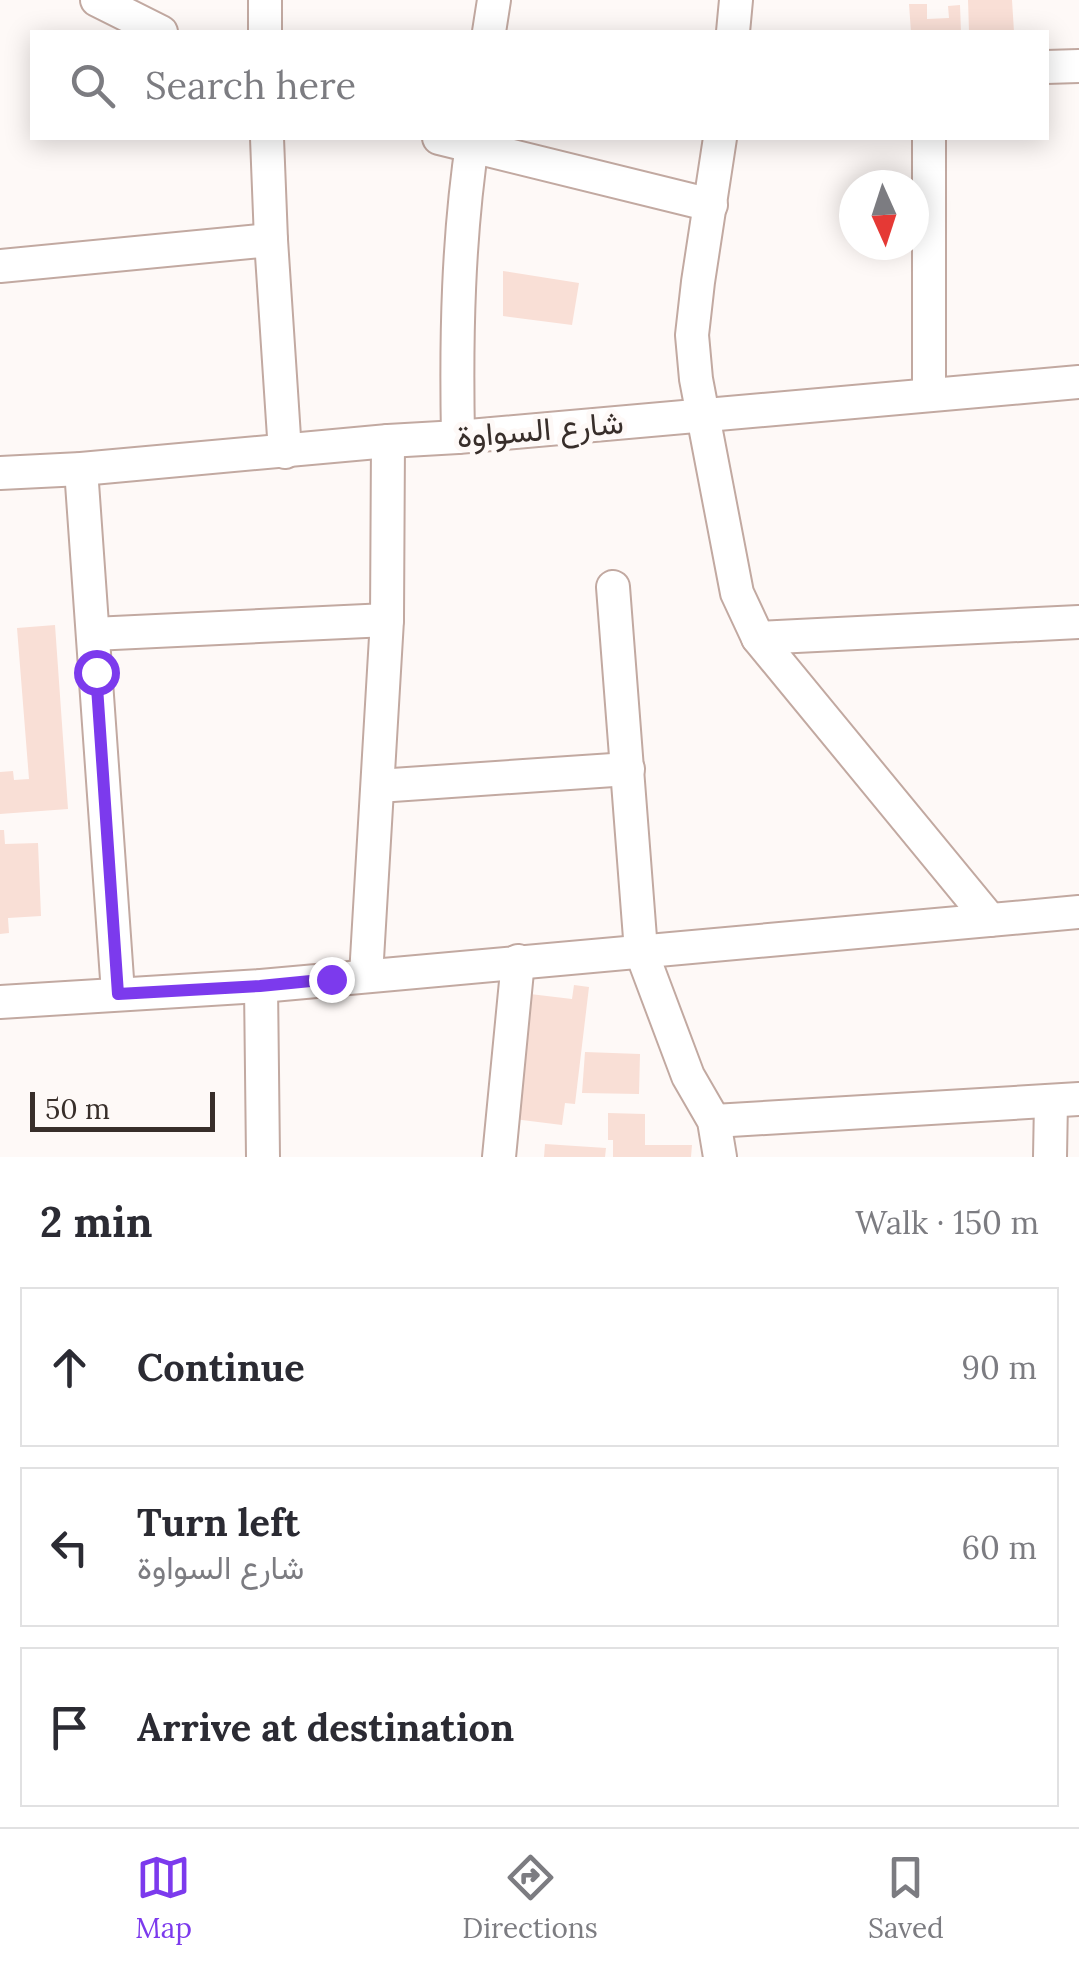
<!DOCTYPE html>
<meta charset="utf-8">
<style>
body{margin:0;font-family:Lora,Vazirmatn,serif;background:#f2f2f3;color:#2b2b33}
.compass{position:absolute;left:839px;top:170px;width:90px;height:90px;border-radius:50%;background:#fff;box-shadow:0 5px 25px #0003;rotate:177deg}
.scale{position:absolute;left:30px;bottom:25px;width:185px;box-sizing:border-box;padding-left:10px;border:5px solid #382e2a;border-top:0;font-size:28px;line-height:35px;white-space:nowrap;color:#382e2a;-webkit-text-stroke:8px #fef9f7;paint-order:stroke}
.stop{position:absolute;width:30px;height:30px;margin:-22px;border:8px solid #7c3aed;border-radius:50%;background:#fff}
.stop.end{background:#7c3aed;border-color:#fff;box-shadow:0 2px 10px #0008}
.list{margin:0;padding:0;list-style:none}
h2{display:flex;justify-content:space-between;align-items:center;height:130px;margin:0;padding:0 40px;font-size:42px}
h2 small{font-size:32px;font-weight:400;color:#7c7c81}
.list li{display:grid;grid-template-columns:65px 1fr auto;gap:30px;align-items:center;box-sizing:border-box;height:160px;margin:0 20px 20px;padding:0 20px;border:2px solid #e1e1e2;border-radius:0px}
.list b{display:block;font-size:38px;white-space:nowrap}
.list p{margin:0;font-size:32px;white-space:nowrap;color:#7c7c81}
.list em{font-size:32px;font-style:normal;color:#7c7c81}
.icon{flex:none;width:55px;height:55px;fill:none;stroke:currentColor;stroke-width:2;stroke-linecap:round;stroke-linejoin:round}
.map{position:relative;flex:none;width:1079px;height:1157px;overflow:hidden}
.search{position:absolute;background:#fff;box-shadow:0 5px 25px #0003;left:30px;right:30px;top:30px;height:110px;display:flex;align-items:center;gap:25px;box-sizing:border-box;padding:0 35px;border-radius:0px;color:#7c7c81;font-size:38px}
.sheet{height:670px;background:#fff}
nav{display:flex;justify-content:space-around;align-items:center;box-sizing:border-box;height:140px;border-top:2px solid #e1e1e2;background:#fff;font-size:28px;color:#7c7c81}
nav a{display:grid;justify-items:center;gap:5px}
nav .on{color:#7c3aed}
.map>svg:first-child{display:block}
.building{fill:#f9dfd6}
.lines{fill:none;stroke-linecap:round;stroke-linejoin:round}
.minor-casing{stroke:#c2a9a1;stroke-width:36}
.minor{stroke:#fff;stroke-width:32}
.route{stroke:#7c3aed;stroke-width:12}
.labels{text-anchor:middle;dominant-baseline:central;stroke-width:10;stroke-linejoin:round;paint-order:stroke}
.street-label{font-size:32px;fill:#382e2a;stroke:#fef9f7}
</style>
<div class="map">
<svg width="1079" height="1157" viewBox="0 0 1079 1157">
<rect width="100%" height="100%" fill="#fef9f7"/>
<g class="building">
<polygon points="968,0 1012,0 1014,32 969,32"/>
<polygon points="909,4 927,4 927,19 949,18 948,6 960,5 961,32 911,32"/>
<polygon points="503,271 579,283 572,325 503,316"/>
<polygon points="55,625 68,809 0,814 0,772 13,771 14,780 29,779 17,628"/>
<polygon points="0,830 4,830 5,844 38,843 41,916 8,918 9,933 0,934"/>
<polygon points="574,985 589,987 575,1104 565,1103 562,1125 514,1119 530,994 572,999"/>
<polygon points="585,1052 640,1054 639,1094 582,1093"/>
<polygon points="608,1113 645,1114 645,1145 692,1145 691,1157 613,1157 613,1140 608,1140"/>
<polygon points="545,1144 606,1148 605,1157 544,1157"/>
</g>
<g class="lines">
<defs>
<g id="minor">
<polyline points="97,0 161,32"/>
<polyline points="265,0 265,32"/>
<polyline points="489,32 494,0"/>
<polyline points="733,32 736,0"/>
<polyline points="1046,67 1079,66"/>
<polyline points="267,138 271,240 285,452"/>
<polyline points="439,138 711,205"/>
<polyline points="720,138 698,282 692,335 696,379 737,593 758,638 990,920"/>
<polyline points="929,138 929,395"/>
<polyline points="0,266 271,240"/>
<path d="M 458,437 C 456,336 458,237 473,138"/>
<polyline points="81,469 118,993"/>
<polyline points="0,473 81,469 388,441 458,437 1079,382"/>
<polyline points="613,587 641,951 688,1076 714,1121 720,1157"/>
<polyline points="93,634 387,620"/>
<polyline points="758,638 1079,622"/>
<polyline points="378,786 628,769"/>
<polyline points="366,976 387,620 388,441"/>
<polyline points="261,986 263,1157"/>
<polyline points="0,1002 261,986 1079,912"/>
<polyline points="714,1121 1079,1099"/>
<polyline points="499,1157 518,961"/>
<polyline points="1050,1157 1051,1101"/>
</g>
</defs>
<use href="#minor" class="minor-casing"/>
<use href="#minor" class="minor"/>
</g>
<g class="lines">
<polyline class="route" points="96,672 118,994 260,986 331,979"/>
</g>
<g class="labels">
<g class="street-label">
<text transform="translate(540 429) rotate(-5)">شارع السواوة</text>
</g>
</g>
</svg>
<svg class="compass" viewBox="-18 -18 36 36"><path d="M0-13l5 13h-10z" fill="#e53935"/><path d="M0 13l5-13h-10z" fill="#7c7c81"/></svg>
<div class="scale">50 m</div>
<div class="stop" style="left:96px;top:672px"></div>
<div class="stop end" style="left:331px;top:979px"></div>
<div class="search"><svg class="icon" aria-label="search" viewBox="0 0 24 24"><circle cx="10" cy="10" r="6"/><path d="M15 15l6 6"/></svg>Search here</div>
</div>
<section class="sheet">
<h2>2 min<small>Walk · 150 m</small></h2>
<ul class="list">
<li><svg class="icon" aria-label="ahead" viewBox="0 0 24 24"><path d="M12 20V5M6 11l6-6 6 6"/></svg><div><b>Continue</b></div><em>90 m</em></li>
<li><svg class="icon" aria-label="left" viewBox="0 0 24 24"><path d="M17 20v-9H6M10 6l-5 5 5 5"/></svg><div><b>Turn left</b><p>شارع السواوة</p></div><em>60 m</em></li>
<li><svg class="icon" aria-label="arrive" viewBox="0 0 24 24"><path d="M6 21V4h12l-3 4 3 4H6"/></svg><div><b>Arrive at destination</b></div></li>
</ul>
</section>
<nav>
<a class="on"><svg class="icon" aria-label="map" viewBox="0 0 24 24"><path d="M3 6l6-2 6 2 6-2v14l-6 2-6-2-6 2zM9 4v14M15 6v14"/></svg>Map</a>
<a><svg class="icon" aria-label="directions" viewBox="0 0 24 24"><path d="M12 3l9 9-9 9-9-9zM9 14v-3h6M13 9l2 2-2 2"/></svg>Directions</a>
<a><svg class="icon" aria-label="saved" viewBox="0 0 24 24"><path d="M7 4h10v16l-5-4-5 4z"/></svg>Saved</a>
</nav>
